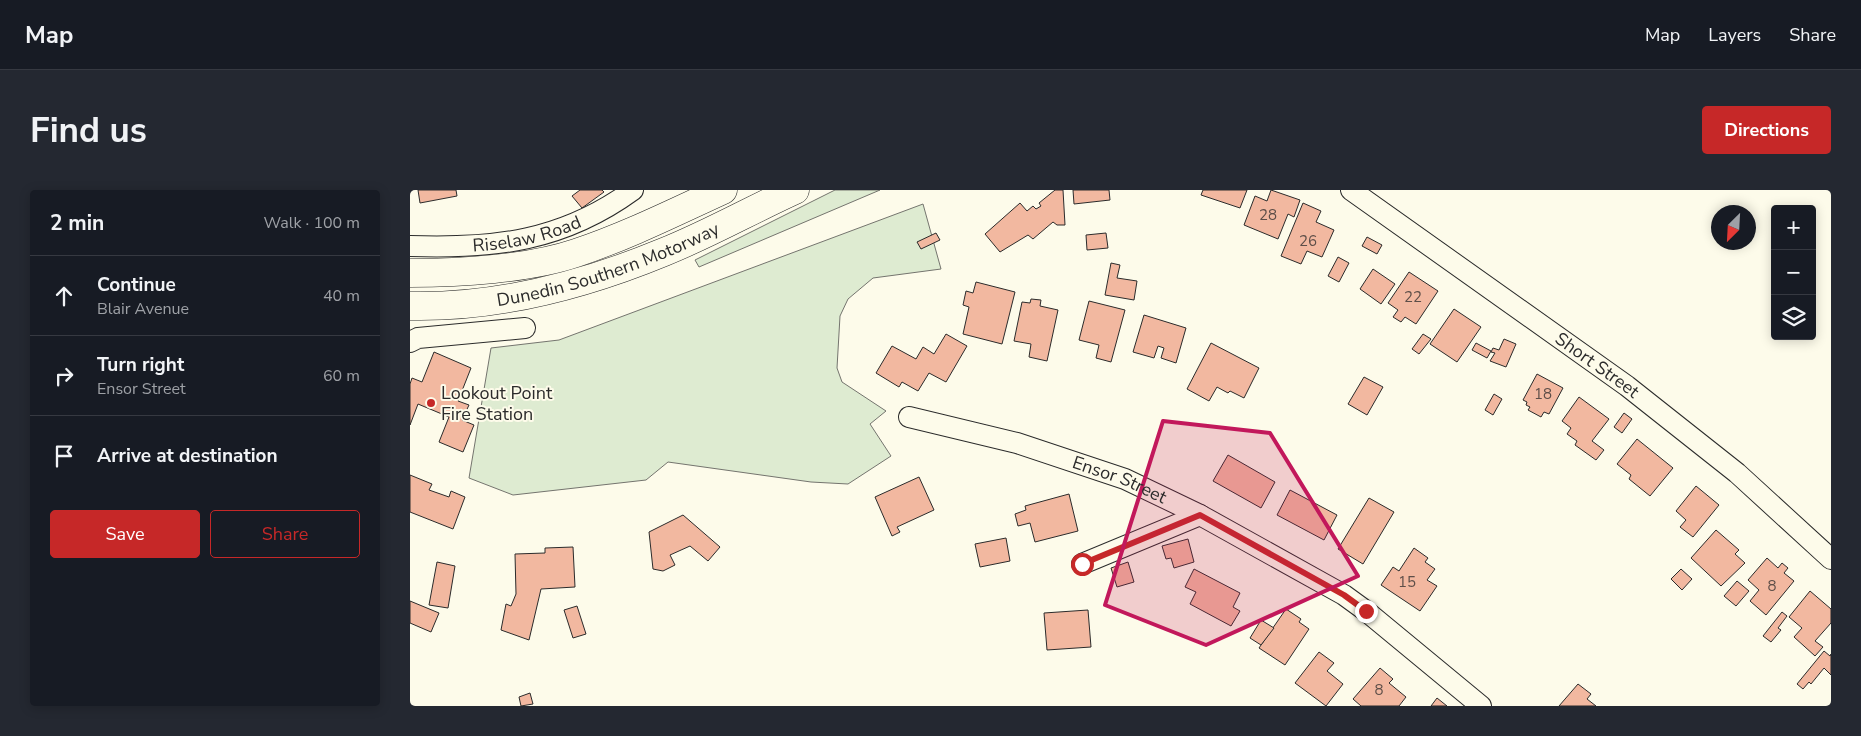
<!DOCTYPE html>
<meta charset="utf-8">
<style>
body{margin:0;font-family:"Nunito Sans",sans-serif;background:#242831;color:#f1f3f6}
.controls{position:absolute;right:15px;top:15px;display:grid;overflow:hidden;border-radius:5px;box-shadow:0 2px 12px #0003}
.controls button{width:45px;height:45px;display:grid;place-items:center;padding:0;border:0;border-bottom:1px solid #363941;background:#171b24;color:#f1f3f6;font:25px sans-serif}
.compass{position:absolute;left:1301px;top:15px;width:45px;height:45px;border-radius:50%;background:#171b24;box-shadow:0 2px 12px #0003;rotate:204deg}
.stop{position:absolute;width:15px;height:15px;margin:-11px;border:4px solid #c62828;border-radius:50%;background:#fff}
.stop.end{background:#c62828;border-color:#fff;box-shadow:0 1px 5px #0008}
.list{margin:0;padding:0;list-style:none}
h2{display:flex;justify-content:space-between;align-items:center;height:65px;margin:0;padding:0 20px;font-size:21px}
h2 small{font-size:16px;font-weight:400;color:#9ea1a6}
.list li{display:grid;grid-template-columns:32px 1fr auto;gap:15px;align-items:center;box-sizing:border-box;height:80px;padding:0 20px;border-top:1px solid #363941}
.list b{display:block;font-size:19px;white-space:nowrap}
.list p{margin:0;font-size:16px;white-space:nowrap;color:#9ea1a6}
.list em{font-size:16px;font-style:normal;color:#9ea1a6}
.actions{display:flex;gap:10px;padding:15px 20px}
.actions a{flex:1;padding:11px 0;border:1px solid #c62828;border-radius:5px;text-align:center;font-size:18px;color:#c62828}
.actions .main{background:#c62828;color:#fff}
.icon{flex:none;width:28px;height:28px;fill:none;stroke:currentColor;stroke-width:2;stroke-linecap:round;stroke-linejoin:round}
.map{position:relative;flex:none;width:1421px;height:516px;overflow:hidden;border-radius:5px}
header{display:flex;align-items:center;gap:30px;box-sizing:border-box;height:70px;padding:0 25px;background:#171b24;border-bottom:1px solid #363941}
header strong{font-size:24px}
nav{display:flex;gap:28px;margin-inline-start:auto;font-size:18px}
.intro{display:flex;align-items:center;justify-content:space-between;box-sizing:border-box;height:120px;padding:0 30px}
h1{margin:0;font-size:35px}
.button{padding:12px 22px;border-radius:5px;background:#c62828;color:#fff;font-size:18px;font-weight:700}
main{display:flex;gap:30px;padding:0 30px}
aside{flex:1;background:#171b24;border-radius:5px;box-shadow:0 2px 12px #0003}
.map>svg:first-child{display:block}
.green{fill:#deebd1;stroke:#74746e}
.building{fill:#f2b8a0;stroke:#2b2b2b}
.lines{fill:none;stroke-linecap:round;stroke-linejoin:round}
.minor-casing{stroke:#2b2b2b;stroke-width:22}
.motorway-casing{stroke:#2b2b2b;stroke-width:29}
.minor{stroke:#fdfbea;stroke-width:20}
.motorway{stroke:#fdfbea;stroke-width:28}
.route{stroke:#c62828;stroke-width:6}
.marked{fill:#c2185b;fill-opacity:0.2;stroke:#c2185b;stroke-width:4;stroke-linejoin:round}
.poi-dot{fill:#c62828;stroke:#fdfbea;stroke-width:2}
.labels{text-anchor:middle;dominant-baseline:central;stroke-width:4;stroke-linejoin:round;paint-order:stroke}
.number-label{font-size:15px;fill:#5d4e48}
.street-label{font-size:18px;fill:#2b2b2b;stroke:#fdfbea}
.poi-label{font-size:18px;fill:#2b2b2b;stroke:#fdfbea;text-anchor:start}
</style>
<header>
<strong>Map</strong>
<nav><a>Map</a><a>Layers</a><a>Share</a></nav>
</header>
<div class="intro"><h1>Find us</h1><a class="button">Directions</a></div>
<main>
<aside>
<h2>2 min<small>Walk · 100 m</small></h2>
<ul class="list">
<li><svg class="icon" aria-label="ahead" viewBox="0 0 24 24"><path d="M12 20V5M6 11l6-6 6 6"/></svg><div><b>Continue</b><p>Blair Avenue</p></div><em>40 m</em></li>
<li><svg class="icon" aria-label="right" viewBox="0 0 24 24"><path d="M7 20v-9h11M14 6l5 5-5 5"/></svg><div><b>Turn right</b><p>Ensor Street</p></div><em>60 m</em></li>
<li><svg class="icon" aria-label="arrive" viewBox="0 0 24 24"><path d="M6 21V4h12l-3 4 3 4H6"/></svg><div><b>Arrive at destination</b></div></li>
</ul>
<div class="actions"><a class="main">Save</a><a>Share</a></div>
</aside>
<div class="map">
<svg width="1421" height="516" viewBox="0 0 1421 516">
<rect width="100%" height="100%" fill="#fdfbea"/>
<g class="green">
<polygon points="425,0 470,0 289,77 285,70"/>
<polygon points="513,14 531,79 463,88 438,109 430,126 427,178 432,192 476,221 460,234 481,266 438,294 401,292 258,272 236,290 103,305 59,288 81,158 149,150"/>
</g>
<g class="building">
<polygon points="8,0 46,0 47,6 10,13"/>
<polygon points="170,0 192,0 194,2 172,18 162,6"/>
<polygon points="645,0 653,0 655,35 647,35 643,32 623,49 618,45 590,62 575,44 610,13 617,21 623,16 626,19 631,16 629,13"/>
<polygon points="663,0 699,0 700,10 664,14"/>
<polygon points="793,0 837,0 830,18 791,5"/>
<polygon points="861,0 890,10 884,27 878,24 868,49 834,35 845,6 857,11"/>
<polygon points="893,13 911,21 906,32 924,40 912,67 897,61 891,74 871,66"/>
<polygon points="526,43 530,50 511,59 507,52"/>
<polygon points="696,43 698,58 677,60 676,45"/>
<polygon points="957,47 972,55 967,64 952,56"/>
<polygon points="928,67 939,73 929,92 918,86"/>
<polygon points="701,73 710,75 707,88 727,91 724,110 695,105"/>
<polygon points="963,79 985,94 971,114 950,99"/>
<polygon points="999,82 1028,101 1006,134 995,127 991,132 983,127 988,120 978,113"/>
<polygon points="566,92 605,102 592,154 553,144 559,117 553,115 556,101 563,103"/>
<polygon points="621,109 631,110 630,116 648,120 637,171 619,167 621,154 604,151 612,112 620,113"/>
<polygon points="679,111 715,120 701,172 686,168 689,155 669,150"/>
<polygon points="1044,119 1071,137 1047,172 1020,154"/>
<polygon points="734,125 776,138 766,173 751,168 754,158 748,156 744,168 723,162"/>
<polygon points="536,144 557,156 536,192 519,183 508,201 492,192 489,197 466,183 482,156 506,169 513,157 524,164"/>
<polygon points="1013,144 1021,149 1009,164 1002,159"/>
<polygon points="1094,149 1106,154 1096,177 1080,171 1085,163 1081,162 1083,158 1089,160"/>
<polygon points="801,153 849,178 834,208 820,201 818,203 807,197 799,211 777,199"/>
<polygon points="1066,153 1081,161 1077,168 1062,160"/>
<polygon points="24,162 61,178 48,211 59,215 52,230 64,235 53,262 29,252 39,227 8,214 0,235 0,194 2,188 12,192"/>
<polygon points="1127,184 1153,198 1139,224 1134,222 1131,227 1118,220 1120,217 1116,215 1117,212 1113,210"/>
<polygon points="954,187 973,197 957,225 938,214"/>
<polygon points="1084,204 1092,209 1083,225 1075,220"/>
<polygon points="1169,207 1199,229 1182,251 1194,260 1186,270 1165,255 1167,251 1157,244 1161,238 1152,231"/>
<polygon points="1214,223 1222,229 1212,243 1204,237"/>
<polygon points="1227,249 1263,278 1240,306 1219,289 1221,285 1207,274"/>
<polygon points="818,265 865,292 851,318 803,291"/>
<polygon points="0,285 22,294 19,300 39,307 41,301 55,307 43,339 0,322"/>
<polygon points="509,287 524,320 487,337 490,342 482,346 465,307"/>
<polygon points="1286,296 1309,315 1283,347 1270,337 1276,330 1266,321"/>
<polygon points="880,300 927,325 914,350 867,325"/>
<polygon points="659,304 668,341 625,352 620,333 608,336 605,324 616,320 615,316"/>
<polygon points="959,308 984,322 953,374 928,359"/>
<polygon points="273,325 310,357 298,371 280,356 260,365 265,375 253,381 243,379 239,342"/>
<polygon points="1306,340 1329,360 1325,364 1335,373 1311,396 1281,368"/>
<polygon points="596,348 600,371 570,377 565,354"/>
<polygon points="778,349 784,372 764,378 761,368 756,369 752,356"/>
<polygon points="163,357 165,397 131,399 119,450 91,440 96,414 101,416 106,404 105,364 135,363 135,358"/>
<polygon points="1004,358 1018,368 1015,372 1025,379 1017,390 1027,396 1010,421 971,395 983,377 989,381"/>
<polygon points="1357,368 1368,378 1372,373 1378,378 1374,383 1384,391 1356,425 1340,411 1349,400 1338,390"/>
<polygon points="27,372 45,376 38,418 19,415"/>
<polygon points="718,372 724,392 707,397 701,378"/>
<polygon points="784,379 830,403 823,417 830,421 821,436 780,414 786,402 775,397"/>
<polygon points="1271,379 1282,389 1272,400 1261,389"/>
<polygon points="1327,391 1339,401 1326,416 1314,406"/>
<polygon points="1400,401 1421,419 1421,433 1405,451 1413,457 1405,466 1384,447 1392,438 1379,427"/>
<polygon points="0,411 29,423 21,442 0,433"/>
<polygon points="167,416 176,444 163,448 154,420"/>
<polygon points="876,419 891,429 889,432 899,439 875,475 849,458"/>
<polygon points="678,420 681,457 637,460 634,423"/>
<polygon points="1372,422 1377,426 1368,438 1371,440 1361,452 1353,446"/>
<polygon points="851,430 864,438 851,455 840,448"/>
<polygon points="1414,461 1420,466 1421,464 1421,485 1414,478 1401,494 1399,492 1393,499 1387,494"/>
<polygon points="909,462 924,473 917,481 933,494 916,516 885,493"/>
<polygon points="970,478 983,489 979,493 996,507 989,516 951,516 943,509"/>
<polygon points="1168,494 1181,504 1177,509 1186,516 1149,516"/>
<polygon points="120,503 123,514 111,516 109,507"/>
<polygon points="1027,508 1037,516 1021,516"/>
</g>
<g class="lines">
<defs>
<g id="minor">
<path id="s1" d="M 941,0 L 1217,196 L 1327,283 L 1421,369"/>
<path id="s2" d="M 0,56 C 85,59 153,51 223,0"/>
<polyline points="0,152 8,148 115,138"/>
<path id="s3" d="M 499,227 L 607,253 L 715,289 L 790,325 L 934,405 L 956,421 L 1071,516"/>
<polyline points="672,374 790,325"/>
</g>
<g id="motorway">
<path d="M 0,83 C 49,83 119,79 166,63 C 217,46 265,22 313,0"/>
<path id="s4" d="M 0,116 C 88,118 174,95 254,62 C 299,44 341,20 385,0"/>
</g>
</defs>
<use href="#minor" class="minor-casing"/>
<use href="#motorway" class="motorway-casing"/>
<use href="#minor" class="minor"/>
<use href="#motorway" class="motorway"/>
</g>
<g class="lines">
<polyline class="route" points="672,374 790,325 934,405 956,421"/>
</g>
<path class="marked" d="M 753,231 L 860,243 L 948,386 L 796,455 L 695,415 Z"/>
<circle class="poi-dot" cx="21" cy="213" r="5"/>
<g class="labels">
<g class="number-label">
<text x="858" y="25">28</text>
<text x="898" y="51">26</text>
<text x="1003" y="107">22</text>
<text x="1133" y="204">18</text>
<text x="997" y="392">15</text>
<text x="1362" y="396">8</text>
<text x="969" y="500">8</text>
</g>
<g class="street-label">
<text stroke="none"><textPath href="#s2" startOffset="118">Riselaw Road</textPath></text>
<text stroke="none"><textPath href="#s4" startOffset="204">Dunedin Southern Motorway</textPath></text>
<text stroke="none"><textPath href="#s1" startOffset="302">Short Street</textPath></text>
<text stroke="none"><textPath href="#s3" startOffset="220">Ensor Street</textPath></text>
</g>
<g class="poi-label">
<text x="31" y="203">Lookout Point<tspan x="31" dy="21">Fire Station</tspan></text>
</g>
</g>
</svg>
<div class="controls">
<button>+</button>
<button>−</button>
<button><svg class="icon" aria-label="layers" viewBox="0 0 24 24"><path d="M12 4l9 5-9 5-9-5zM3 14l9 5 9-5"/></svg></button>
</div>
<svg class="compass" viewBox="-18 -18 36 36"><path d="M0-13l5 13h-10z" fill="#e53935"/><path d="M0 13l5-13h-10z" fill="#9ea1a6"/></svg>
<div class="stop" style="left:672px;top:374px"></div>
<div class="stop end" style="left:956px;top:421px"></div>
</div>
</main>
